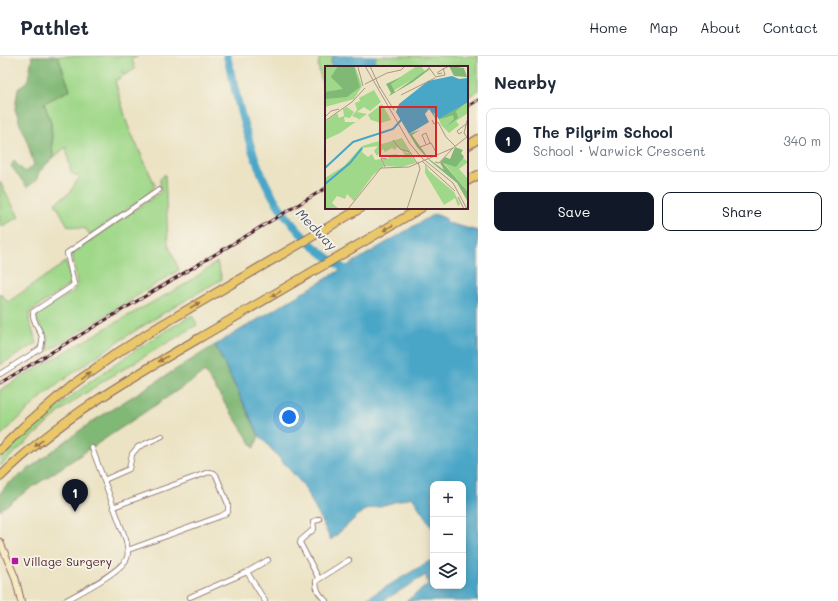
<!DOCTYPE html>
<meta charset="utf-8">
<style>
body{margin:0;font-family:Mali,sans-serif;background:#f2f2f3;color:#1f2937}
.controls{position:absolute;right:12px;bottom:12px;display:grid;overflow:hidden;border-radius:8px;box-shadow:0 2px 10px #0003}
.controls button{width:36px;height:36px;display:grid;place-items:center;padding:0;border:0;border-bottom:1px solid #e0e1e3;background:#fff;color:#1f2937;font:20px sans-serif}
.you{position:absolute;left:289px;top:361px;width:14px;height:14px;margin:-10px;border:3px solid #fff;border-radius:50%;background:#1a73e8;box-shadow:0 0 0 6px #1a73e833}
.badge{display:grid;place-items:center;width:26px;height:26px;border-radius:50%;background:#111827;color:#fff;font-size:13px;font-weight:700}
.pin{position:absolute;translate:-50% -33px;filter:drop-shadow(0 1px 2px #0008)}
.pin::after{content:'';position:absolute;top:21px;width:14px;height:12px;background:inherit;clip-path:polygon(0 0,100% 0,50% 100%)}
.list{margin:0;padding:0;list-style:none}
h2{display:flex;justify-content:space-between;align-items:center;height:52px;margin:0;padding:0 16px;font-size:17px}
h2 small{font-size:13px;font-weight:400;color:#747a83}
.list li{display:grid;grid-template-columns:26px 1fr auto;gap:12px;align-items:center;box-sizing:border-box;height:64px;margin:0 8px 8px;padding:0 8px;border:1px solid #e0e1e3;border-radius:8px}
.list b{display:block;font-size:15px;white-space:nowrap}
.list p{margin:0;font-size:13px;white-space:nowrap;color:#747a83}
.list em{font-size:13px;font-style:normal;color:#747a83}
.actions{display:flex;gap:8px;padding:12px 16px}
.actions a{flex:1;padding:9px 0;border:1px solid #111827;border-radius:8px;text-align:center;font-size:14px;color:#111827}
.actions .main{background:#111827;color:#fff}
.icon{flex:none;width:22px;height:22px;fill:none;stroke:currentColor;stroke-width:2;stroke-linecap:round;stroke-linejoin:round}
.map{position:relative;flex:none;width:478px;height:545px;overflow:hidden}
header{display:flex;align-items:center;gap:24px;box-sizing:border-box;height:56px;padding:0 20px;background:#fff;border-bottom:1px solid #e0e1e3}
header strong{font-size:19px}
nav{display:flex;gap:22px;margin-inline-start:auto;font-size:14px}
main{display:flex}
aside{flex:1;background:#fff}
.map>svg:first-child{display:block}
.green{fill:#a0d88a;stroke:#757c5a}
.forest{fill:#80b876;stroke:#656c50}
.water{fill:#48a6c7;stroke:#496279}
.lines{fill:none;stroke-linecap:round;stroke-linejoin:round}
.river{stroke:#48a6c7;stroke-width:8}
.street-casing{stroke:#836461;stroke-width:6}
.secondary-casing{stroke:#836461;stroke-width:8}
.highway-casing{stroke:#836461;stroke-width:10}
.street{stroke:#fff;stroke-width:4.5}
.secondary{stroke:#f7e9c3;stroke-width:6}
.highway{stroke:#eac769;stroke-width:8}
.rail-casing{stroke:#4a1f2b;stroke-width:3}
.rail{stroke:#f7f3e8;stroke-width:1.5;stroke-dasharray:4.5;stroke-linecap:butt}
.oneway{fill:#9a734a}
.poi-dot{fill:#b5179e;stroke:#f7f3e8;stroke-width:1.5}
.labels{text-anchor:middle;dominant-baseline:central;stroke-width:3.5;stroke-linejoin:round;paint-order:stroke}
.poi-label{font-size:12px;fill:#4a1f2b;stroke:#f7f3e8;text-anchor:start}
.water-label{font-size:13px;font-style:italic;fill:#495569;stroke:#f7f3e8}
.inset-river{fill:none;stroke:#48a6c7;stroke-width:2}
.inset-road{fill:none;stroke:#ab9587;stroke-width:1}
.view{fill:#d62828;fill-opacity:0.15;stroke:#d62828;stroke-width:2}
.inset-edge{fill:none;stroke:#4a1f2b;stroke-width:2}
</style>
<header>
<strong>Pathlet</strong>
<nav><a>Home</a><a>Map</a><a>About</a><a>Contact</a></nav>
</header>
<main>
<div class="map">
<svg width="478" height="545" viewBox="0 0 478 545">
<rect width="100%" height="100%" fill="#f7f3e8"/>
<filter id="ink" filterUnits="userSpaceOnUse"><feTurbulence type="fractalNoise" baseFrequency=".025" numOctaves="2"/><feDisplacementMap in="SourceGraphic" scale="8" xChannelSelector="R" yChannelSelector="G"/><feConvolveMatrix kernelMatrix="1 2 1 2 8 2 1 2 1" color-interpolation-filters="sRGB"/></filter>
<filter id="wash" filterUnits="userSpaceOnUse"><feTurbulence type="fractalNoise" baseFrequency=".012" numOctaves="4" result="noise"/><feDisplacementMap in="SourceGraphic" scale="16" xChannelSelector="R" yChannelSelector="G"/><feGaussianBlur stdDeviation="0.9" result="paint"/><feColorMatrix in="noise" values="0 0 0 0 0 0 0 0 0 0 0 0 0 0 0 0 0 1.4 0 .05"/><feComposite in="paint" operator="in"/></filter>
<g filter="url(#wash)">
<rect width="100%" height="100%" fill="#ece3c4"/>
<g class="green">
<polygon points="57,0 138,0 132,3 135,13 125,19 122,12 124,19 115,25 128,70 155,129 149,138 90,179 86,173 68,170 55,147 71,136 74,129 80,121 71,117 66,91 53,102 51,66 44,47 70,34"/>
<polygon points="320,0 333,0 331,6 332,11 326,11 326,44 318,10"/>
<polygon points="376,0 478,0 478,35 467,41 467,11 374,11"/>
<polygon points="165,118 168,188 179,214 48,295 47,281 37,264 37,258 73,236 77,228 72,197 161,136 160,123"/>
<polygon points="0,126 19,161 0,171"/>
<polygon points="66,206 72,226 69,229 30,256 29,265 37,287 0,309 0,237 8,246"/>
<path d="M 217,206 L 222,223 C 161,258 100,294 44,339 C 29,352 15,367 0,380 L 0,334 L 122,263 L 186,228 Z"/>
<path d="M 192,259 L 197,269 L 105,324 L 74,345 L 61,355 L 0,410 L 0,403 C 57,346 123,300 192,259 Z"/>
</g>
<g class="forest">
<polygon points="31,0 58,0 70,34 44,47 51,66 53,102 39,116 36,125 27,131 11,110 14,105 25,116 34,109 28,88 20,68 15,53 18,33 28,24 32,2"/>
<polygon points="215,289 259,380 254,392 205,316 28,434 0,454 0,437 7,429 90,367"/>
</g>
<g class="water">
<polygon points="333,0 376,0 374,11 332,11 331,6"/>
<polygon points="434,158 445,162 448,167 478,175 478,545 406,545 428,529 426,519 383,545 365,545 364,544 433,503 433,530 463,530 463,428 433,428 433,473 412,441 363,455 331,484 304,430 259,379 215,289"/>
</g>
<g class="lines">
<path class="river" d="M 227,0 C 237,43 250,101 272,139 C 291,171 319,199 352,217"/>
</g>
</g>
<g filter="url(#ink)">
<g class="lines">
<defs>
<g id="street">
<path d="M 0,318 L 40,293 C 48,277 32,271 33,256 L 71,231 L 74,228 L 73,224 L 67,197 L 159,134"/>
<polyline points="104,424 129,413 132,398 138,391 162,380"/>
<polyline points="113,451 209,416 214,417 216,419 228,448 228,456 221,460 128,494"/>
<polyline points="247,516 265,545"/>
<polyline points="319,523 300,487 301,484 314,473 313,466 319,463"/>
<polyline points="190,541 247,516 268,504"/>
<path d="M 65,545 C 79,537 121,516 127,502 C 129,496 127,490 126,484 L 92,392"/>
<path d="M 326,545 C 319,538 316,534 316,525 L 349,504"/>
</g>
<polyline id="secondary" points="0,486 15,521 21,545"/>
<g id="highway">
<polyline points="467,90 478,83"/>
<polyline points="467,125 478,119"/>
<polyline points="0,394 23,371 72,329 114,299 163,268 361,152"/>
<path d="M 0,421 C 64,358 143,315 220,270 C 287,231 354,191 421,152"/>
</g>
</defs>
<use href="#street" class="street-casing"/>
<use href="#secondary" class="secondary-casing"/>
<use href="#highway" class="highway-casing"/>
<use href="#street" class="street"/>
<use href="#secondary" class="secondary"/>
<use href="#highway" class="highway"/>
<defs>
<g id="rail">
<polyline points="467,51 478,44"/>
<polyline points="0,327 326,132"/>
</g>
</defs>
<use href="#rail" class="rail-casing"/>
<use href="#rail" class="rail"/>
</g>
<defs><path id="oneway-solid" d="M-6-.8H1V-3.2L6.5 0L1 3.2V.8H-6Z"/></defs>
<g class="oneway">
<use href="#oneway-solid" transform="translate(388 172) rotate(150)"/>
<use href="#oneway-solid" transform="translate(276 238) rotate(149)"/>
<use href="#oneway-solid" transform="translate(195 249) rotate(-30)"/>
<use href="#oneway-solid" transform="translate(163 303) rotate(149)"/>
<use href="#oneway-solid" transform="translate(86 320) rotate(-36)"/>
<use href="#oneway-solid" transform="translate(39 387) rotate(140)"/>
</g>
</g>
<rect class="poi-dot" x="11" y="501" width="8" height="8" rx="2"/>
<g class="labels">
<g class="poi-label">
<text x="23" y="505">Village Surgery</text>
</g>
<g class="water-label">
<text transform="translate(317 173) rotate(46)">Medway</text>
</g>
</g>
<g transform="translate(325 10)">
<rect width="143" height="143" fill="#ece3c4"/>
<path d="M 0,0 L 30,0 L 37,20 L 29,33 L 0,41 ZM 92,0 L 96,0 L 100,6 L 68,25 L 66,17 ZM 49,24 L 56,36 L 45,45 L 39,41 L 32,46 L 42,48 L 15,67 L 0,74 L 0,56 L 12,47 L 14,52 L 19,50 L 18,43 L 22,41 L 29,46 L 25,52 L 19,51 L 20,56 L 31,56 L 34,53 L 27,50 L 32,44 L 30,37 L 35,35 L 34,32 ZM 142,36 L 143,47 L 131,55 L 134,59 L 124,67 L 116,59 L 108,38 ZM 57,38 L 66,54 L 56,57 L 46,54 L 43,49 ZM 77,72 L 85,85 L 81,86 L 78,83 L 81,87 L 84,86 L 91,97 L 76,101 L 60,100 L 57,93 L 63,93 L 65,89 L 71,88 L 76,92 L 80,89 L 76,83 L 72,81 L 70,84 L 67,82 L 60,86 L 58,83 L 52,90 L 49,85 L 53,80 L 38,82 L 37,86 L 43,91 L 47,88 L 50,94 L 56,93 L 59,100 L 48,109 L 29,135 L 22,128 L 20,133 L 12,130 L 7,137 L 14,143 L 0,143 L 0,112 L 19,100 L 37,80 L 54,75 L 57,78 ZM 138,92 L 143,96 L 134,103 L 143,113 L 143,126 L 118,96 L 132,99 ZM 100,98 L 104,105 L 129,126 L 135,138 L 133,140 L 130,132 L 119,139 L 100,107 Z" fill="#a0d88a"/>
<path d="M 13,0 L 29,0 L 35,21 L 22,31 L 0,33 L 0,26 L 18,23 L 6,11 ZM 124,0 L 139,2 L 142,11 L 129,10 ZM 104,2 L 105,3 L 88,16 L 64,30 L 66,27 L 61,18 L 76,11 L 66,18 L 70,26 ZM 142,36 L 131,45 L 133,52 L 121,61 L 129,53 L 128,49 L 113,54 ZM 95,64 L 87,69 L 104,93 L 119,104 L 115,97 L 120,91 L 125,93 L 130,81 L 138,84 L 136,87 L 139,91 L 131,101 L 118,97 L 143,126 L 143,136 L 132,117 L 105,95 L 92,81 L 84,68 Z" fill="#80b876"/>
<path d="M 127,10 L 134,13 L 143,12 L 143,36 L 114,53 L 108,46 L 111,53 L 104,43 L 100,48 L 104,56 L 84,68 L 71,46 L 74,38 L 103,15 Z" fill="#48a6c7"/>
<path class="inset-river" d="M 0,102 L 28,76 L 68,63 L 78,52M 0,118 L 25,97 L 37,82"/>
<path class="inset-road" d="M 40,0 L 85,78 L 97,92 L 128,117 L 142,143M 45,0 L 55,22M 103,0 L 110,10M 33,1 L 38,20M 117,7 L 113,8 L 113,6 L 124,0M 110,11 L 120,9 L 118,2M 40,18 L 62,7 L 76,4 L 80,0M 54,20 L 69,44M 76,29 L 110,12M 0,51 L 6,45 L 14,43M 107,54 L 109,58 L 113,56 L 121,71 L 130,80M 0,55 L 27,36 L 40,22M 137,66 L 134,68 L 132,65 L 141,58M 142,71 L 139,67 L 143,51M 68,74 L 75,83 L 85,86 L 92,97M 101,78 L 97,69 L 101,67 L 105,77M 95,81 L 106,77 L 112,88M 97,95 L 130,125M 110,96 L 114,97 L 128,82M 60,101 L 56,92 L 62,93M 133,131 L 139,143M 23,143 L 56,102 L 84,101 L 128,82 L 143,70M 82,143 L 95,103 L 93,96"/>
<path class="view" d="M 55,41 L 111,41 L 111,90 L 55,90 Z"/>
<rect width="143" height="143" class="inset-edge"/>
</g>
</svg>
<div class="controls">
<button>+</button>
<button>−</button>
<button><svg class="icon" aria-label="layers" viewBox="0 0 24 24"><path d="M12 4l9 5-9 5-9-5zM3 14l9 5 9-5"/></svg></button>
</div>
<div class="you"></div>
<div class="pin badge" style="left:75px;top:456px">1</div>
</div>
<aside>
<h2>Nearby<small></small></h2>
<ul class="list">
<li><span class="badge">1</span><div><b>The Pilgrim School</b><p>School · Warwick Crescent</p></div><em>340 m</em></li>
</ul>
<div class="actions"><a class="main">Save</a><a>Share</a></div>
</aside>
</main>
